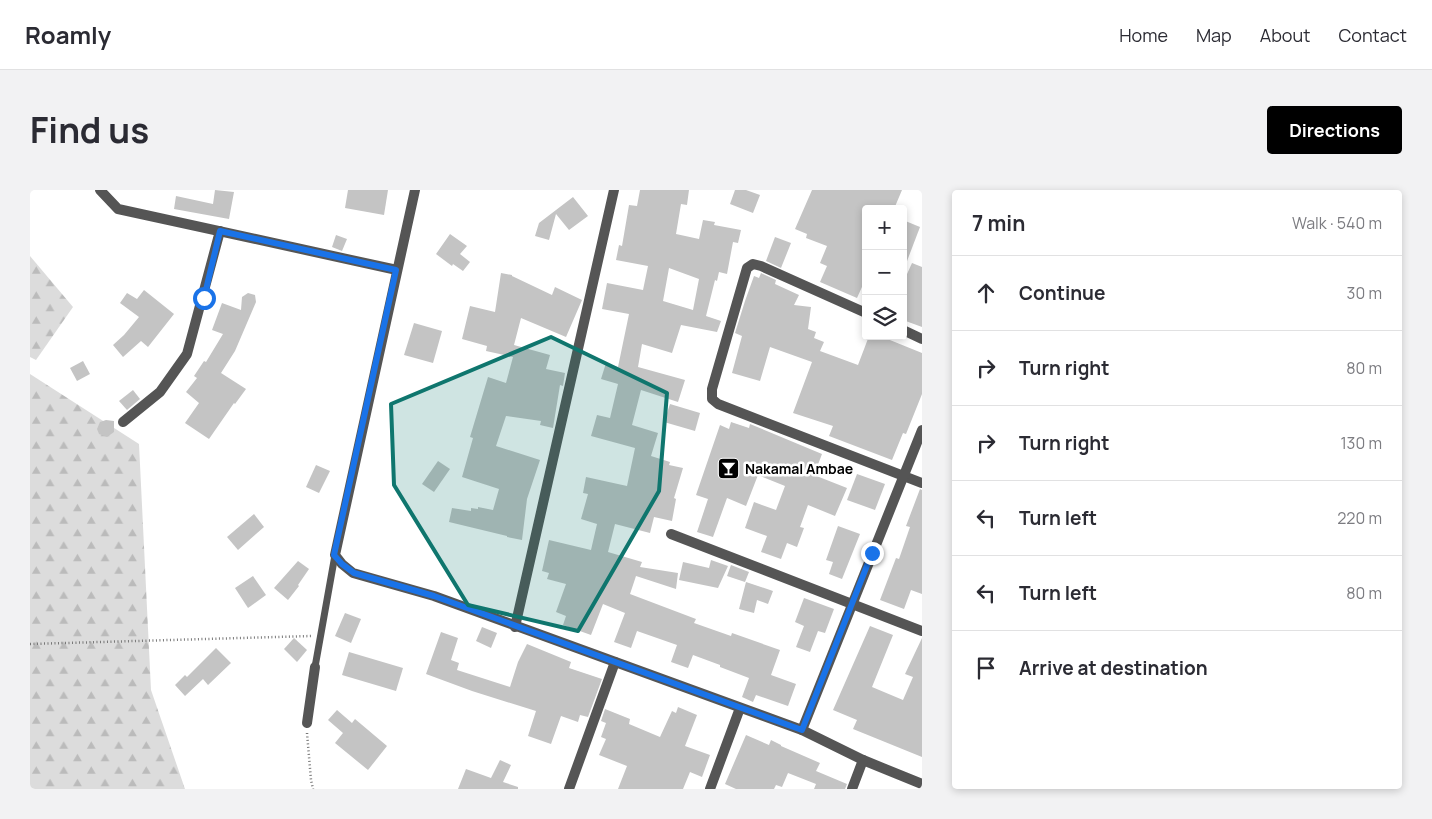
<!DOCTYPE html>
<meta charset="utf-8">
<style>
body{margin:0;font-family:Manrope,sans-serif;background:#f2f2f3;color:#2b2b33}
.controls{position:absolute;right:15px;top:15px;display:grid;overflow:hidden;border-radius:5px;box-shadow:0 2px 8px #0003}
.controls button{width:45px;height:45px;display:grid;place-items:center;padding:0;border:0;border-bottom:1px solid #e1e1e2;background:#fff;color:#2b2b33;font:25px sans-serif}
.stop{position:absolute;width:15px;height:15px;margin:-11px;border:4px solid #1a73e8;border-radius:50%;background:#fff}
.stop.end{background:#1a73e8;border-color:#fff;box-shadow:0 1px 5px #0008}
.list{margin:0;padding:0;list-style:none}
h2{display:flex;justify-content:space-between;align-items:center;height:65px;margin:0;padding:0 20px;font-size:21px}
h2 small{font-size:16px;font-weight:400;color:#7c7c81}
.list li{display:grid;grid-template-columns:32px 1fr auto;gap:15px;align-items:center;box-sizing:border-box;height:75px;padding:0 20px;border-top:1px solid #e1e1e2}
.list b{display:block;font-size:19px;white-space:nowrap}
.list em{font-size:16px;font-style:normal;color:#7c7c81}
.icon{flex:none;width:28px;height:28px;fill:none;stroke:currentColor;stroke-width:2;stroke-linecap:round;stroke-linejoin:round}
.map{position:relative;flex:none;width:892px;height:599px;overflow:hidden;border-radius:5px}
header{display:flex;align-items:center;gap:30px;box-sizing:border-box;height:70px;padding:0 25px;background:#fff;border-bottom:1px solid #e1e1e2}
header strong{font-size:24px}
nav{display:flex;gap:28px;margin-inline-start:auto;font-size:18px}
.intro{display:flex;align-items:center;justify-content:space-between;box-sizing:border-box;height:120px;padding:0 30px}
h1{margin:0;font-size:35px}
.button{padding:12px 22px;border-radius:5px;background:#000;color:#fff;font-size:18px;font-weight:700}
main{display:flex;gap:30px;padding:0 30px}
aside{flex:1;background:#fff;border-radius:5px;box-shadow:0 2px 8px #0003}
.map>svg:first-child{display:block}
.forest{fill:url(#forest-firs)}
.building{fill:#c4c4c4;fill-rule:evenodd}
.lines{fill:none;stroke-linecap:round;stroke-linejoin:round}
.path{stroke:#777;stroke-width:2.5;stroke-dasharray:1 2.5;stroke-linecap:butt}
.lane{stroke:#555;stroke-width:7}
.street{stroke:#555;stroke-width:10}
.route{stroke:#1a73e8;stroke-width:6}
.marked{fill:#0f766e;fill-opacity:0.2;stroke:#0f766e;stroke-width:4;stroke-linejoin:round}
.labels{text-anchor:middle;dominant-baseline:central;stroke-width:5;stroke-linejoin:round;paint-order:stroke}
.poi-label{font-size:14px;font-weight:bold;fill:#000;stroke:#fff;text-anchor:start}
</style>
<header>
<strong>Roamly</strong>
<nav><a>Home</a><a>Map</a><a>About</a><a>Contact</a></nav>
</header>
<div class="intro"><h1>Find us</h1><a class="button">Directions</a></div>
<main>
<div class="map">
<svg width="892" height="599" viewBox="0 0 892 599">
<defs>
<pattern id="forest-firs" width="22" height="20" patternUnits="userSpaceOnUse" patternTransform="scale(1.25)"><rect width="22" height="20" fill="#dcdcdc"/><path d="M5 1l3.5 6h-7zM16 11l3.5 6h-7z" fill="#bbb"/></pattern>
</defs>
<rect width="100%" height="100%" fill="#fff"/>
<g class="forest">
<polygon points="0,66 43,117 6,170 0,167"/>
<polygon points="0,184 109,254 121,500 155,599 0,599"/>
</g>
<g class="building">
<polygon points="185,0 204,2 199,29 144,19 146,6 183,14"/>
<polygon points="318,0 358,0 354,25 315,18"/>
<path d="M 610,0 L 659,0 L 657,15 L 651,14 L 646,44 L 669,49 L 673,30 L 685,32 L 684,35 L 711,40 L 708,53 L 703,52 L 697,84 L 689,82 L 687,91 L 685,90 L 676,126 L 691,131 L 687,142 L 651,135 L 642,163 L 612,154 L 608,177 L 655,190 L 648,212 L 611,200 L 602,235 L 628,243 L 621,266 L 640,272 L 639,275 L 653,278 L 644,308 L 646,309 L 642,331 L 624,327 L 620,343 L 585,334 L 578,362 L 612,372 L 610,377 L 648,383 L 646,399 L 606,386 L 600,404 L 666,429 L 664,433 L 701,446 L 702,443 L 750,460 L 741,485 L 766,494 L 758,516 L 726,505 L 723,512 L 712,507 L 719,488 L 690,477 L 690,475 L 663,465 L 658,478 L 641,472 L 647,455 L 607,441 L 601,458 L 584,452 L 595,423 L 573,414 L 561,445 L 533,435 L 536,426 L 526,422 L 536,394 L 517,389 L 519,383 L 512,381 L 519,350 L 561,360 L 567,334 L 551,329 L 558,304 L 553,303 L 556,287 L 597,296 L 605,258 L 561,246 L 567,225 L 580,228 L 588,194 L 571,189 L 576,173 L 588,177 L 599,124 L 572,119 L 577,93 L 613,100 L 618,76 L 586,70 L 589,55 L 592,56 L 599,15 L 607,16 ZM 639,78 L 669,89 L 663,120 L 633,111 Z"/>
<polygon points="705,0 716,0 730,5 723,23 700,14"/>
<polygon points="782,0 872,0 864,19 836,19 836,88 827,108 790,92 797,76 790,73 797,56 776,48 777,44 765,39"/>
<polygon points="543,7 558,26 539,40 526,24 519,50 505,46 509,33"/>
<polygon points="873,30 890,37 874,79 873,79"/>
<polygon points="420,44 437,56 430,64 440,72 433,81 423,74 422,76 406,64"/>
<polygon points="306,45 317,49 312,61 302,57"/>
<polygon points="745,47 761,53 751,78 736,71"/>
<polygon points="882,73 892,77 892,137 873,130 873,93"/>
<polygon points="471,83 482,85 482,86 522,105 525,97 552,110 536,147 491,128 484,155 520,165 516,179 535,183 533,196 530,195 523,238 510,235 511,231 476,226 466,256 510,270 497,309 492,350 477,347 477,346 419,332 422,318 441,321 441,318 448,319 448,317 463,320 469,299 432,287 443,248 440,247 458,187 476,193 483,167 456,161 457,156 432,149 440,116 465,122"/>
<polygon points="731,83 746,90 745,94 769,105 764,115 781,117 778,139 786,142 784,148 794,152 790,161 828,175 839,146 850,146 892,163 892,204 876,244 873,243 862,270 799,246 803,236 763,223 782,172 740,157 730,191 702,183 712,146 705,143 715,111 724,86 729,88"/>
<polygon points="114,100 144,124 118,157 111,151 93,167 83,155 94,145 109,127 90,113 97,103 107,109"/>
<polygon points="218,103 225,105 226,112 205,161 191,183 216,199 205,214 204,213 179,249 155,233 169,213 156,202 167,188 164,186 174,171 176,172 193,144 182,140 192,113 211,120 212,107"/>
<polygon points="384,133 412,141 403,173 374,165"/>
<polygon points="53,171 60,184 47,191 40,178"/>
<polygon points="103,200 110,209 97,220 89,211"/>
<polygon points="640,214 670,223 665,241 634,232"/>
<polygon points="76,230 84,231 84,242 77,247 69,244 67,239 70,232"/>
<polygon points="701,232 719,238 720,234 792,264 784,285 817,298 805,326 778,315 770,337 774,338 767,357 757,353 751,369 731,362 737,346 715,338 724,312 746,320 755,296 728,285 716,316 697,308 683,347 667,342 678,309 666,305 690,235 699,239"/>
<polygon points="408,271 420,279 404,302 392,294"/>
<polygon points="286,275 300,281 289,303 276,297"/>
<polygon points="827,284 855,294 845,320 817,310"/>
<polygon points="890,299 892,300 892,404 881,400 874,419 850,410 866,368 869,369 880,337 876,336"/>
<polygon points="224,324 234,337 208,360 197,347"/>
<polygon points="808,336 830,344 812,389 799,384 803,372 796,370"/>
<polygon points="681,370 698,376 688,398 649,390 653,372 679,378"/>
<polygon points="268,371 279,379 268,395 269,396 258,410 244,398"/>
<polygon points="701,375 719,382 715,392 697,386"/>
<polygon points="223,386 236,405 218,418 205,398"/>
<polygon points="716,392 743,401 738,414 727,410 724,423 709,419"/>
<polygon points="774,408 804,419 795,443 788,441 780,462 766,457 774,436 765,432"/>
<polygon points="315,423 331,429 321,453 305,446"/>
<polygon points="840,436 863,445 842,497 873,510 883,487 875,484 892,448 892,567 823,539 827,530 803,520"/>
<polygon points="452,437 467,443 461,458 446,451"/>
<polygon points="411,442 428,448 421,470 429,473 427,480 480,497 488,472 497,454 541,472 539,478 572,489 558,527 550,525 548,532 531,526 521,554 498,546 506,521 442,501 396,484"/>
<polygon points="264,448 277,460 267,472 254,459"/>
<polygon points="186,458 201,473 178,495 173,489 155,506 145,495 155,485 157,487"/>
<polygon points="319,462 373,478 366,501 312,485"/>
<polygon points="648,517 667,525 655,556 680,565 672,587 660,582 653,599 588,599 597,576 569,565 576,549 571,547 576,533 571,531 575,519 600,529 599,534 630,547 642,521 646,523"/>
<polygon points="307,520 322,533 325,529 357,556 338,580 305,553 313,543 298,530"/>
<polygon points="716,545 739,555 741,550 751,555 751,556 790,573 786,581 817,594 815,599 784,599 786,594 758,583 752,597 746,595 744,599 706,599 695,594"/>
<polygon points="470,570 481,575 473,592 488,597 488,599 428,599 436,579 461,588"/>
</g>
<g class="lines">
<g class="path">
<polyline points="0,454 281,446"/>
<polyline points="277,543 281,590 283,599"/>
</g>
<polyline class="lane" points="285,477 305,365"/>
<g class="street">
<polyline points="70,0 88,19 367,80"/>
<polyline points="385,0 305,365 312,374 323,383 404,406 772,540 833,570 892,594"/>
<polyline points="836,123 731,76 723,74 717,78 682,199 682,209 688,214 892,293"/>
<polyline points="873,140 892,149"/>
<polyline points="93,232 130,202 157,164 190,41"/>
<polyline points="641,344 892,441"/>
<polyline points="485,437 584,0"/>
<polyline points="277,533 285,477"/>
<polyline points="772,540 892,240"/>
<polyline points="539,599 585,472"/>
<polyline points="680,599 710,518"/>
<polyline points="822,599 833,570"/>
</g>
</g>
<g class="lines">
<polyline class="route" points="174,108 190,41 366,80 304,365 312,374 324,383 404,406 772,540 842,363"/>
</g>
<path class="marked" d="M 521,147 L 637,203 L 629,301 L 548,441 L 438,415 L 364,295 L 361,214 Z"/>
<defs>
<symbol id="bar-square" viewBox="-11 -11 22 22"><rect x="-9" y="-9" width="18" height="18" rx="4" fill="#000" stroke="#fff"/><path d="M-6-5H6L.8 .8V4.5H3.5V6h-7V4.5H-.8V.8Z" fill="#fff"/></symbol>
</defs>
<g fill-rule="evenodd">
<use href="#bar-square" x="686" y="266" width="25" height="25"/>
</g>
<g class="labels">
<g class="poi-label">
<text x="715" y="278">Nakamal Ambae</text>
</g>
</g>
</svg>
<div class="controls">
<button>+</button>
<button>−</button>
<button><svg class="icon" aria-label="layers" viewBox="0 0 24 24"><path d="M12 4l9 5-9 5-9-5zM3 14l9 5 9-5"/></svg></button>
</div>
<div class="stop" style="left:174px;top:108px"></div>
<div class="stop end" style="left:842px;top:363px"></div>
</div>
<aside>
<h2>7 min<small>Walk · 540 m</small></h2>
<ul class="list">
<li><svg class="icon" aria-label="ahead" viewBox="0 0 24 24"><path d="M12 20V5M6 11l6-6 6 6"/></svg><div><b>Continue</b></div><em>30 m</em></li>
<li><svg class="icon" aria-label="right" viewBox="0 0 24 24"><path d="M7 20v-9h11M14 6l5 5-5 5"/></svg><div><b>Turn right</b></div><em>80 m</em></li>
<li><svg class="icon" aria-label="right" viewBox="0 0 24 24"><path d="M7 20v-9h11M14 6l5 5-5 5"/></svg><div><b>Turn right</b></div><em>130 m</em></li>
<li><svg class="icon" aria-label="left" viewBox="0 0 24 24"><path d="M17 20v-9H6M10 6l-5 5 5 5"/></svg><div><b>Turn left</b></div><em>220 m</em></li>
<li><svg class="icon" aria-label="left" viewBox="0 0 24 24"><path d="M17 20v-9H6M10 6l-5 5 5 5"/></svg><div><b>Turn left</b></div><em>80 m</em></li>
<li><svg class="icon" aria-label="arrive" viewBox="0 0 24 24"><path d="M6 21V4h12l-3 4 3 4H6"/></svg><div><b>Arrive at destination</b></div></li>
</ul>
</aside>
</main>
